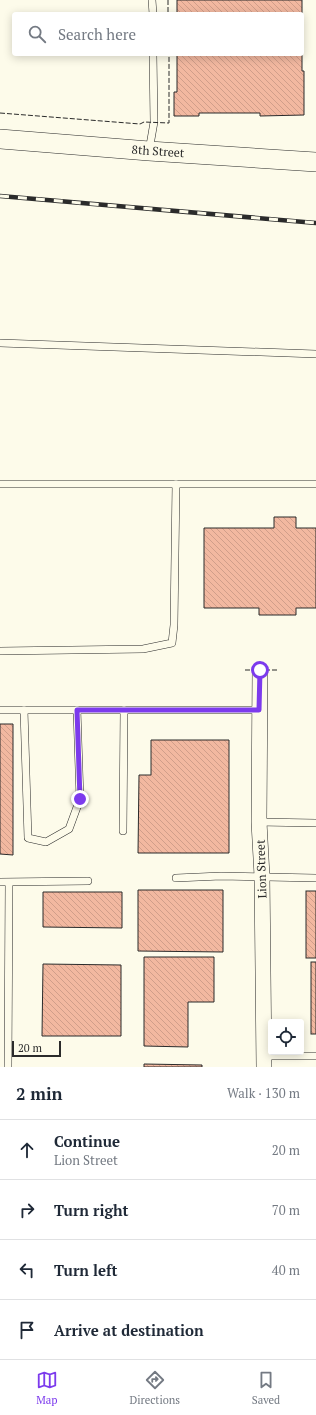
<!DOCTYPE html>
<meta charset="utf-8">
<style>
body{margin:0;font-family:"PT Serif",serif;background:#f2f2f3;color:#1f2937}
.controls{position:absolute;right:12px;bottom:12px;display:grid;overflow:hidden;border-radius:4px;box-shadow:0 2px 10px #0003}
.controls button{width:36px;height:36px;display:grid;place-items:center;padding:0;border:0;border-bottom:1px solid #e0e1e3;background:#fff;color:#1f2937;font:20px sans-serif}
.scale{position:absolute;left:12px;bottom:10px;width:49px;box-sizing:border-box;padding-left:4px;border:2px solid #2b2b2b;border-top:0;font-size:11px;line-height:14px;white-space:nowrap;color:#2b2b2b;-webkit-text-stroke:3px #fdfbea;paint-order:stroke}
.stop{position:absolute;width:12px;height:12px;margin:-9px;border:3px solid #7c3aed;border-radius:50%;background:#fff}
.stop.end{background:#7c3aed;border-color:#fff;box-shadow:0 1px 4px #0008}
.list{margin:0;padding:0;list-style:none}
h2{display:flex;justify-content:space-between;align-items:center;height:52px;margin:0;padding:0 16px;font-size:17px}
h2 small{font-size:13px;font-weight:400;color:#747a83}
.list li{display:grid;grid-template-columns:26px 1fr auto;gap:12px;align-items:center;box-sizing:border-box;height:60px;padding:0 16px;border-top:1px solid #e0e1e3}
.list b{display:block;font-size:15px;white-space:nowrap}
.list p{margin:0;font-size:13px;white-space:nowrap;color:#747a83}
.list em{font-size:13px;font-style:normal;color:#747a83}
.icon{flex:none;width:22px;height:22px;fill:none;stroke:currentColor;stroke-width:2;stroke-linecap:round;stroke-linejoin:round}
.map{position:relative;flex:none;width:316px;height:1067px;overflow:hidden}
.search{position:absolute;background:#fff;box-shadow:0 2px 10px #0003;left:12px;right:12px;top:12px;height:44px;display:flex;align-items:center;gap:10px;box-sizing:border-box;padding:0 14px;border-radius:4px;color:#747a83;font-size:15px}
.sheet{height:292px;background:#fff}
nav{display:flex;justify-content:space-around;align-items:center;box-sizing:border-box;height:56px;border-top:1px solid #e0e1e3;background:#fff;font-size:11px;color:#747a83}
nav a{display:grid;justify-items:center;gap:2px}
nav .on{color:#7c3aed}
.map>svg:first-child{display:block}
.building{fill:url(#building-back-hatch);stroke:#2b2b2b}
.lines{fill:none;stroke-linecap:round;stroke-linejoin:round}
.service-casing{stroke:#2b2b2b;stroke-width:8}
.minor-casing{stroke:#2b2b2b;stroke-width:16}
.tertiary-casing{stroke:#2b2b2b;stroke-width:20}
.service{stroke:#fdfbea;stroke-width:7}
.minor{stroke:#fdfbea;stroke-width:15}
.tertiary{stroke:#fdfbea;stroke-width:19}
.rail-casing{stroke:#2b2b2b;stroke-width:4.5}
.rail{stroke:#fdfbea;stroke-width:3;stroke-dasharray:9;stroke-linecap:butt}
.fence{stroke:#2b2b2b;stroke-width:1;stroke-dasharray:5 2;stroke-linecap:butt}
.route{stroke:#7c3aed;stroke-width:5}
.labels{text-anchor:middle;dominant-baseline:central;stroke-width:3;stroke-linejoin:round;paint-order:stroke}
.street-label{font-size:12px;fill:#2b2b2b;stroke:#fdfbea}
</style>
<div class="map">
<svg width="316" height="1067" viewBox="0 0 316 1067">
<defs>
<pattern id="building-back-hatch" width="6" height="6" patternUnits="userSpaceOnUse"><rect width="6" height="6" fill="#f2b8a0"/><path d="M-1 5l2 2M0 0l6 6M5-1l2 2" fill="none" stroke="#d09e8a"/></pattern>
</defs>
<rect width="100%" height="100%" fill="#fdfbea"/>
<g class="building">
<rect x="177" y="0" width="125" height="14"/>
<polygon points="302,33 302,71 304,71 304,115 260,116 260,113 199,113 199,116 174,116 174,92 177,92 177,54 302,54"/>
<polygon points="274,517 296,517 296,528 316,528 316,608 296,608 296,615 259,615 259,608 204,608 204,528 274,528"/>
<polygon points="0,724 13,724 13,855 0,854"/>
<polygon points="151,740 229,740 229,853 138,853 139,775 151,775"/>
<polygon points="138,890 223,890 223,952 138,951"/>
<rect x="306" y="891" width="10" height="67"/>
<polygon points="43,892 122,892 122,928 43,927"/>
<polygon points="144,957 214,957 214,1002 188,1002 188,1047 144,1046"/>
<rect x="311" y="962" width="5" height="72"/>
<polygon points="43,964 121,965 121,1036 42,1036"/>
<polygon points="144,1064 202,1065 202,1067 144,1067"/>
</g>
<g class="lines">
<defs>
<g id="service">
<polyline points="152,0 153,14"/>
<polyline points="149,151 154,122 153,54"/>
<polyline points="0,343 316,354"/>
<polyline points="0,484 316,484"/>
<polyline points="0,651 143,649 172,643 174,625 176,484"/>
<polyline points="0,710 259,710"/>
<polyline points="24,710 28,838 46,842 69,829 80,799 77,710"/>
<polyline points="259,822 316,823"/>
<polyline points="123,831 124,710"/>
<polyline points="176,878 221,876 316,878"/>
<polyline points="0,882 88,881"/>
<polyline points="264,1056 316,1056"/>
<polyline points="8,1067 9,883"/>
</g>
<polyline id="minor" points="260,670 259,822 262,876 264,1067"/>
<polyline id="tertiary" points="0,139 149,151 316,162"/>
</defs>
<use href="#service" class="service-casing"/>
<use href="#minor" class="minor-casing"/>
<use href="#tertiary" class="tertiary-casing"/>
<use href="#service" class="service"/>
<use href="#minor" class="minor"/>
<use href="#tertiary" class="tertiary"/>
<defs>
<polyline id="rail" points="0,196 316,223"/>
</defs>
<use href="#rail" class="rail-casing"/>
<use href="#rail" class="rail"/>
<g class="fence">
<polyline points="168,0 168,14"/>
<polyline points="0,113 140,124 144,122 169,123 169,54"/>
<polyline points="245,670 255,670"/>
<polyline points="265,670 279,670"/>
</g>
</g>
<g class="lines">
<polyline class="route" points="80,799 77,710 259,710 260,670"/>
</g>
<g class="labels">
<g class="street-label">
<text transform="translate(158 151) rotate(4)">8th Street</text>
<text transform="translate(261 869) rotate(-92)">Lion Street</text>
</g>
</g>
</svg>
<div class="controls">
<button><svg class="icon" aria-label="locate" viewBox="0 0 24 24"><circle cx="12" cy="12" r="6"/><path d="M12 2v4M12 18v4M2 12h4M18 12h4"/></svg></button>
</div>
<div class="scale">20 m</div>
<div class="stop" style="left:260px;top:670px"></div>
<div class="stop end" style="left:80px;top:799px"></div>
<div class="search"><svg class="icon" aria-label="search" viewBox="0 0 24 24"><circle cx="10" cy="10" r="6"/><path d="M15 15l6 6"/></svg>Search here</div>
</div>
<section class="sheet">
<h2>2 min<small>Walk · 130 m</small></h2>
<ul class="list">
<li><svg class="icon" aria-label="ahead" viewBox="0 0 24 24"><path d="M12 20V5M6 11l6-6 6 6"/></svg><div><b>Continue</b><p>Lion Street</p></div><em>20 m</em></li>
<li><svg class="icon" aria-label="right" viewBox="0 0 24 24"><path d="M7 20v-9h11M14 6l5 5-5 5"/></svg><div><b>Turn right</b></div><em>70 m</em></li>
<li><svg class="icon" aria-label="left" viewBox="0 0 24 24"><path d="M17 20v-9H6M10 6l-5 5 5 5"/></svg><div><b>Turn left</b></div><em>40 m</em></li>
<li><svg class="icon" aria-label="arrive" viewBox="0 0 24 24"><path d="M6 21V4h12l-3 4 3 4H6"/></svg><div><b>Arrive at destination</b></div></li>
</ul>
</section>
<nav>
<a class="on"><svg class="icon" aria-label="map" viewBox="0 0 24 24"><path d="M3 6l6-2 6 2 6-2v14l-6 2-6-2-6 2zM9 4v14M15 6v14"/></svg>Map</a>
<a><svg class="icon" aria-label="directions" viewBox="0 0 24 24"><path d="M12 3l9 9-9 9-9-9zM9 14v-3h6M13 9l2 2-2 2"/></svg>Directions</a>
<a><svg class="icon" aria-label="saved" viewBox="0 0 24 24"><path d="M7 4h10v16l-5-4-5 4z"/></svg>Saved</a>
</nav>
